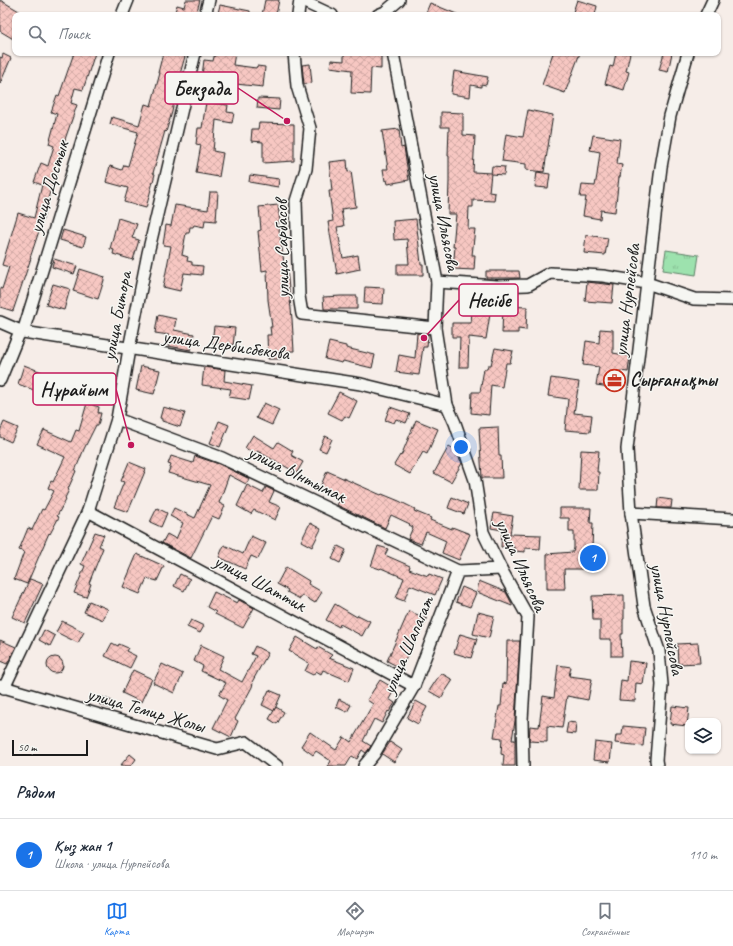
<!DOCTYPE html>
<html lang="ru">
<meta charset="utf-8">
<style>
body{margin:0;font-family:Caveat,sans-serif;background:#f6f6f7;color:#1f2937}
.controls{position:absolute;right:12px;bottom:12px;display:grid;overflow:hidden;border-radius:8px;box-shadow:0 1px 3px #0004}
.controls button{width:36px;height:36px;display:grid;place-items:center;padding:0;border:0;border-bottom:1px solid #e0e1e3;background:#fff;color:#1f2937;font:20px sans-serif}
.scale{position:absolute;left:12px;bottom:10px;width:76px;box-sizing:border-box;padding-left:4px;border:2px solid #1c1c1c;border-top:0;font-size:11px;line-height:14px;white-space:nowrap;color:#1c1c1c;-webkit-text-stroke:3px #f6f6f2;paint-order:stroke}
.you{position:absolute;left:461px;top:447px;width:14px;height:14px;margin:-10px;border:3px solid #fff;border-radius:50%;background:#1a73e8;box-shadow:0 0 0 6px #1a73e833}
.badge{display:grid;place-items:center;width:26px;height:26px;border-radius:50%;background:#1a73e8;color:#fff;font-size:13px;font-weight:700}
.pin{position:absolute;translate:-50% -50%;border:2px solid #fff;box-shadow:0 1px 4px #0006}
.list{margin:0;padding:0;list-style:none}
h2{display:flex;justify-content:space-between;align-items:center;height:52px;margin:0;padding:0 16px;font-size:17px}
h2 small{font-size:13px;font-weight:400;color:#747a83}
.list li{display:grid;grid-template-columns:26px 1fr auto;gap:12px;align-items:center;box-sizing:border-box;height:72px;padding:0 16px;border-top:1px solid #e0e1e3}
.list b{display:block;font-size:15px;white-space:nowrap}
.list p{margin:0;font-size:13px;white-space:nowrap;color:#747a83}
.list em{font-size:13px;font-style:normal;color:#747a83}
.icon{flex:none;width:22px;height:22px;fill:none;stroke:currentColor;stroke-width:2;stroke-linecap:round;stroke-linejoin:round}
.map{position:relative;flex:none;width:733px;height:766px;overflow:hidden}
.search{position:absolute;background:#fff;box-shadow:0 1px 3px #0004;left:12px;right:12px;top:12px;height:44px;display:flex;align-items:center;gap:10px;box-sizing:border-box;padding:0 14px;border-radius:8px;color:#747a83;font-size:15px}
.sheet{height:124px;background:#fff}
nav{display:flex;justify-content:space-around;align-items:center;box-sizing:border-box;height:56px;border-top:1px solid #e0e1e3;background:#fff;font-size:11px;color:#747a83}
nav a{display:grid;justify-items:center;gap:2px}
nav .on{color:#1a73e8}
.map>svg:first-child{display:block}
.grass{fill:url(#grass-tufts);stroke:#5c7f65}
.building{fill:url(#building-cross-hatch);stroke:#1c1c1c}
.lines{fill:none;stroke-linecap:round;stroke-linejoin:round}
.minor-casing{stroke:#1c1c1c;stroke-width:14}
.minor{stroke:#f6f6f2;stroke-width:11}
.labels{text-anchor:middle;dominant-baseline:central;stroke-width:3;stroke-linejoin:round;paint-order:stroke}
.street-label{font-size:19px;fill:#1c1c1c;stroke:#f6f6f2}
.poi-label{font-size:19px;font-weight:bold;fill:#1c1c1c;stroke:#f6f6f2;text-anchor:start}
.leader{fill:none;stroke:#c2185b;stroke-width:1.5}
.callout-dot{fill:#c2185b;stroke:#f6f6f2;stroke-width:1.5}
.callout{fill:#f6f6f2;stroke:#c2185b;stroke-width:1.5}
.callout-label{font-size:20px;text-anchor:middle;font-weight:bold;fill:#1c1c1c}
</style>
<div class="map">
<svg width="733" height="766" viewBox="0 0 733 766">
<defs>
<pattern id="grass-tufts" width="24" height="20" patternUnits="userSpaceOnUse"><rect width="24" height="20" fill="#9de2ae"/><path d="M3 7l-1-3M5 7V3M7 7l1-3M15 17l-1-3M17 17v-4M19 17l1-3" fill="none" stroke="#87c195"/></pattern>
<pattern id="building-cross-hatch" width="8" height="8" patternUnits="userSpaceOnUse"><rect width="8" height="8" fill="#f7c7c2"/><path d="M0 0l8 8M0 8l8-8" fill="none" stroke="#d3aaa6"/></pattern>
</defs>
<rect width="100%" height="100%" fill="#f6ede8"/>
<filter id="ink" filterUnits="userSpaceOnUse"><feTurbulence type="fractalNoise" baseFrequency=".025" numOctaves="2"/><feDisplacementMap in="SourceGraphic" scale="8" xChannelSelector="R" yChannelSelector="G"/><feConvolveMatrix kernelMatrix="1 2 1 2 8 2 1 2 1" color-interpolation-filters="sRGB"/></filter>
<g filter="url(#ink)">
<polygon class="grass" points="666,250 699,255 696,275 663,270"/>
<g class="building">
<polygon points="0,0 26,15 15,15 15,40 0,31"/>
<polygon points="186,0 200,0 197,11 199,11 198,15 174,15 177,5 184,7"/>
<polygon points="265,0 279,0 276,15 262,15"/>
<polygon points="577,0 597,6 595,15 572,15"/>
<polygon points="430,3 459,15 425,15"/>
<polygon points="220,5 250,11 250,15 229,15 218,13"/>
<polygon points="74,53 95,53 83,90 75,88 71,103 77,105 62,148 56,169 58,169 49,195 43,219 30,258 31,258 13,311 0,307 0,288 2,289 9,267 2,265 18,213 34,218 42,185 34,182 41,163 48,166 54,146 49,144 57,114 51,112 57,95 59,96"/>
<polygon points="163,53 186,53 178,81 172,112 166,132 165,131 153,173 155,174 146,208 124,202 128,188 106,182 110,166 122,170 124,165 128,166 138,132 110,124 112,117 139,125 145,104 151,106 160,73 158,73"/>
<polygon points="215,53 235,53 233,65 256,68 257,66 265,67 263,87 218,82 218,78 202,76 204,60 213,61"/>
<polygon points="344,53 381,53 381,69 371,68 370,94 351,93 352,70 330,67 331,60 344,61"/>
<polygon points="553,53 580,53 565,93 542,85"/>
<polygon points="616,53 630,53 626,71 629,72 624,90 605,84 610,66 613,67"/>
<polygon points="664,53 672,53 668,72 659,70"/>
<polygon points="3,54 11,58 0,84 0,57 2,58"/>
<polygon points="310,64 312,83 304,84 302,65"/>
<polygon points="454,71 488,77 486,85 481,84 481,87 471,85 470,97 451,94"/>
<polygon points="258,98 280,99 279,110 257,108"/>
<polygon points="206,102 228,105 227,112 234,113 232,123 216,120 213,151 223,153 219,177 196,173 201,145 196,144 198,128 202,128"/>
<polygon points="528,110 553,115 544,172 526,170 526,164 502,161 506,134 523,137"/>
<polygon points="441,112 463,113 463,135 475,136 473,172 491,173 489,192 495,193 494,201 473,200 473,207 469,207 468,229 475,229 472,255 475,255 474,270 453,269 455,247 453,247 456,214 448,214 449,181 449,156 448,156 449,127 441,127"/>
<polygon points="259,123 294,124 294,161 263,163 263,142 251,141 252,129 258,129"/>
<polygon points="399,129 401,148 404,147 409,180 388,184 387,180 385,181 383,169 388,169 382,131"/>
<polygon points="593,135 620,139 617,164 622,165 620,177 619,177 615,212 601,210 600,219 583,216 586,197 580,197 582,185 595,186 597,175 600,152 590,150"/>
<polygon points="347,160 348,172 351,171 356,207 341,209 344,226 337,227 343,258 358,255 360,269 337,274 328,222 333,221 329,191 332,191 329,162"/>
<polygon points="492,166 505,167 504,175 491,174"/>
<polygon points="537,172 550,174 548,188 535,187"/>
<polygon points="250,175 279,179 278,187 249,182"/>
<polygon points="210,192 218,192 216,221 205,220 204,227 194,225 193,227 190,227 189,233 186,233 182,255 188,257 187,261 192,262 192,265 203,266 202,275 184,273 180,291 163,287 171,246 163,245 166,225 171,226 175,205 208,210"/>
<polygon points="278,205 280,222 278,222 285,269 287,269 292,319 294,351 281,351 281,359 268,359 267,335 271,335 270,327 272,327 268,300 267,270 262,271 258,231 261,230 259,207"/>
<polygon points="118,218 137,224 132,238 139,240 133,260 113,254 114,250 110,249"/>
<polygon points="416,219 421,264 423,264 423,275 397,275 397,264 409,264 407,239 394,240 393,221"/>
<polygon points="63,230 86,237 83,247 60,240"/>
<polygon points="586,235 608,238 605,255 584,253"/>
<polygon points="54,259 77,266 74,274 52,267"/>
<polygon points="80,269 105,277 98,299 73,291"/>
<polygon points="486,271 519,271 520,278 486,278"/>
<polygon points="587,282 614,285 612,303 585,301"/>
<polygon points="53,284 70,289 64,310 46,305"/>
<polygon points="365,287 384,288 383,304 364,303"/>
<polygon points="341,296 357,296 357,309 324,309 323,297"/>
<polygon points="503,306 527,307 526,330 518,329 518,333 502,333"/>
<polygon points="472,311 490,314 486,339 469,337 468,367 459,367 460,337 452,337 452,323 471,323"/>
<polygon points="158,315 176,319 174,330 194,334 191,350 168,346 169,335 155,333"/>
<polygon points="214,326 235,328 233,346 212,343"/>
<polygon points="600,329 613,330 613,353 630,356 628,372 620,371 617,388 596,385 599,367 583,365 586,341 599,343"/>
<polygon points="417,333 428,334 427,347 423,347 419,375 396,372 399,355 415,358"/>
<polygon points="329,342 346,346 346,348 375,355 372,368 343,361 342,363 325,359"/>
<polygon points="495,348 513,351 510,363 506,363 502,387 491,385 489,415 471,413 472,392 480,392 484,369 487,369 488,365 491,365"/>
<polygon points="24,365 54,377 47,395 18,384"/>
<polygon points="141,366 160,370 154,394 136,390"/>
<polygon points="204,367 225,370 224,381 252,386 249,400 229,397 231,389 202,385"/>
<polygon points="551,378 579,382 574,413 592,415 590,432 565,430 568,399 548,396"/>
<polygon points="339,392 357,401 349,418 345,416 342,420 328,413"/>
<polygon points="87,403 99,407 98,413 101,413 98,425 96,425 84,449 75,471 76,471 68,489 69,490 65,498 66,499 57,516 59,517 50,534 49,533 27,584 14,579 24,552 19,550 28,528 32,530 42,509 44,510 54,491 48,488 51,481 53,482 65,457 37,444 44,430 71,442 76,430 79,431"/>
<polygon points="264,403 279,410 272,425 256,418"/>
<polygon points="163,407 185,413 180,427 162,421 162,419 160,418"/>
<polygon points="390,407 410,414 406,423 396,419 394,423 385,420"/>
<polygon points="416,420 438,429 427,454 423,452 410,474 394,465 400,455 401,456"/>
<polygon points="219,421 229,425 220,447 210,443"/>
<polygon points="4,422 18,428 11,442 0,437 0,431"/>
<polygon points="498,427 499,456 501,456 502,478 482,478 479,428"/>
<polygon points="253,435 274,448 278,442 293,451 291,455 303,462 296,474 289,470 290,469 257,451 255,454 245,448"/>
<polygon points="325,436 332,439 326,452 319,449"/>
<polygon points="449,446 457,451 458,456 462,463 451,482 434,473"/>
<polygon points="581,450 599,451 597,472 599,472 598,490 579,490"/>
<polygon points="171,456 193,463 195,456 219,464 250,479 246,484 229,475 219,503 225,506 219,519 212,516 191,558 162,543 167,534 176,539 183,523 170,516 174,508 195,518 210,485 168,473 171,465 168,464"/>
<polygon points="129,462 146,469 128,512 114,507 124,482 121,481"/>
<polygon points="327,471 381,495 382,494 399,501 415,509 414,511 431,518 430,520 452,529 452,527 470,534 459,560 442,553 446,541 426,532 421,544 408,539 413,527 409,525 410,524 391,515 385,528 337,505 340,499 319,490"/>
<polygon points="247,485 263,493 266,487 274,491 269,502 281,507 275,520 254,510 251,514 237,506"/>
<polygon points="452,497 468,504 464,514 448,508"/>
<polygon points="658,498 672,500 671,508 657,508"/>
<polygon points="157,508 167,513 161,527 150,522"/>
<polygon points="560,508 591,508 590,523 593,523 592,548 599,548 599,569 564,569 565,589 547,589 547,554 573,552 574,548 574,532 569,532 569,518 560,518"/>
<polygon points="494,513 513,516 510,534 541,535 540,549 525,548 525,552 514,551 514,547 501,547 502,530 491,528"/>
<polygon points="310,523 321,529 312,547 301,541"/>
<polygon points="95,532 104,535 99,546 103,548 89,583 91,584 86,597 74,593 85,566 81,564"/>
<polygon points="251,536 266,543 258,559 251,556 245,569 219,557 224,545 243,554"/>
<polygon points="338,546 346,550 340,563 332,559"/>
<polygon points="378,546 388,549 385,555 410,566 409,569 428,576 429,574 442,579 435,595 410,585 404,601 396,598 404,578 381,568 380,569 371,566"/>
<polygon points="137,554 164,566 157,581 147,578 140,594 123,587"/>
<polygon points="286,567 309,581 308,584 322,592 315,603 302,595 300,599 287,592 288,590 277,584"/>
<polygon points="180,574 190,579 184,591 174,586"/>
<polygon points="30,579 43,584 25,623 12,617"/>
<polygon points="479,581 506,592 512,604 512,606 477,592"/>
<polygon points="462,587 476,593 470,607 456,602"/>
<polygon points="214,592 237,603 239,600 254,608 243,628 215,614 216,612 207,607"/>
<polygon points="624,595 624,619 623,619 623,634 621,634 622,656 611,656 611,639 600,639 600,620 593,620 592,596"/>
<polygon points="89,601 108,609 103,620 84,612"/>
<polygon points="335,604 357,617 358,615 370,621 362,636 340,624 339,627 326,620"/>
<polygon points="409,611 427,619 401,668 387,661"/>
<polygon points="478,612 494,616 489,638 473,634"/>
<polygon points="191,620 204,626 200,633 187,627"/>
<polygon points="62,621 84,632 78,643 56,632"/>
<polygon points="44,630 55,636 50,646 39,640"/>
<polygon points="460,634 477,639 471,658 454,653"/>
<polygon points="297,637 317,649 318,647 332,655 329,658 354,668 349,681 323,670 321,674 316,671 313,675 305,671 309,663 289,651"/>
<polygon points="0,640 16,647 7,664 0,661"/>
<polygon points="507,641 520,641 515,721 512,740 515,740 515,766 503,766 504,755 501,754 502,738 494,737 499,706 501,706 503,683 506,684"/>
<polygon points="112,643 118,646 119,644 128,648 126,651 136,656 130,668 105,656"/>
<polygon points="698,643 700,663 678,664 677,644"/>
<polygon points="201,645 224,656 218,669 242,682 256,656 251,654 255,646 268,653 252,682 253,683 252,687 235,719 238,721 231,737 213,728 227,700 219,695 226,683 201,671 203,666 194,661"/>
<circle cx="55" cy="665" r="8"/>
<polygon points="629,661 646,663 643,684 636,683 635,701 619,700 621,680 627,681"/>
<polygon points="162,664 183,674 174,693 153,683"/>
<polygon points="558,665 571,667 569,676 592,679 588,700 567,696 562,728 547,726 547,742 529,741 530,726 539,727 543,696 554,698"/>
<polygon points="133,670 152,679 141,702 122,693"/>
<polygon points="441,673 453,680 441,698 429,691"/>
<polygon points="380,680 395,689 389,699 395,703 389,712 388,711 382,723 374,719 363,741 371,746 366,753 362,750 357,759 352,756 346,766 328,766 331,761 316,751 313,755 301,746 310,732 336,750 344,737 351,742 373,704 367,700"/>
<polygon points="269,690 281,695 274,711 262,705"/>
<polygon points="102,697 112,701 110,708 99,704"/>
<polygon points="339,699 351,705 347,712 336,707"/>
<polygon points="416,701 427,707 418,724 407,718"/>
<polygon points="672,706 689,708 687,726 670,724"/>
<polygon points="276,707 284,712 277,724 269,719"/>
<polygon points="568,722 576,723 575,734 566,733"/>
<polygon points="623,726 645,728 643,746 615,743 616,735 622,735"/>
<polygon points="390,742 402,750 394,762 382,754"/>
<polygon points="595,742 612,744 610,762 593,760"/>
<polygon points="130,754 136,759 131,766 120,766"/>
</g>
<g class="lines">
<defs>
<g id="minor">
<polyline points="300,0 332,15"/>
<polyline points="122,15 128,0"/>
<polyline points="205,15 209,0"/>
<polyline points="298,15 300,0"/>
<polyline points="378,15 385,12 399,0"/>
<polyline points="706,15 713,0"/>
<polyline points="294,53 297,86 310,128 306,169 296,201 299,296 302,314 435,328"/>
<polyline points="393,53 437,282 435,328 447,405 455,423 475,480 483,532 501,569 528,617 522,720 523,766"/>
<polyline points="437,282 497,286 528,285 550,273 603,276 647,283 694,299 733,300"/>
<polyline points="0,322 23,332 361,384 447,405"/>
<polyline points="23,332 109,53"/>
<polyline points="0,380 20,331"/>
<polyline points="117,419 222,458 458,571"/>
<polyline points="88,511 414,686"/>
<polyline points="631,513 733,519"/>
<polyline points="0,686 217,749 246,742 277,766"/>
<polyline points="4,688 88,511 117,419 129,349 148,253 195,53"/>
<polyline points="364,766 374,754 414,686 458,571 501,569"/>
<polyline points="657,766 656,760 662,685 659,651 644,606 631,513 627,449 661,167 670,116 688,53"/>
</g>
</defs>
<use href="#minor" class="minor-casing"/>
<use href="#minor" class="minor"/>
</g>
</g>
<defs>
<symbol id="office-ring" viewBox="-11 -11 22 22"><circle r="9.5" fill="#f6f6f2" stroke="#c8321e" stroke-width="1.5"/><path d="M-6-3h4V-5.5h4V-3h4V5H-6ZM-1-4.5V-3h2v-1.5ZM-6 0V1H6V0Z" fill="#c8321e"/></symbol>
</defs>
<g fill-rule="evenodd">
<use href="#office-ring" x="602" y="368" width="25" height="25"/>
</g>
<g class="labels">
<g class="street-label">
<text transform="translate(49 187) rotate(-73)">улица Достык</text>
<text transform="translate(444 222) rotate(79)">улица Ильясова</text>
<text transform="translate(282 249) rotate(-91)">улица Сарбасов</text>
<text transform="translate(627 300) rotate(-83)">улица Нурпейсова</text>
<text transform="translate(117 316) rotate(-79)">улица Битора</text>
<text transform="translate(226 345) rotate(8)">улица Дербисбекова</text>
<text transform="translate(297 474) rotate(26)">улица Ынтымак</text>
<text transform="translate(521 565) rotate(66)">улица Ильясова</text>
<text transform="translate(260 583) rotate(28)">улица Шаттик</text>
<text transform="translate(667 619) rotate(79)">улица Нурпейсова</text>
<text transform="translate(408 645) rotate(-67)">улица Шапагат</text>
<text transform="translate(146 710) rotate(16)">улица Темир Жолы</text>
</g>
<g class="poi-label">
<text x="630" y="380">Сырғанақты</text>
</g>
</g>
<path class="leader" d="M287 121L238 88M424 338L459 300M131 445L116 389"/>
<g class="callout-dot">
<circle cx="287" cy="121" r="4"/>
<circle cx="424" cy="338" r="4"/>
<circle cx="131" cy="445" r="4"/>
</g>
<g class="callout">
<rect x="165" y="72" width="73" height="32" rx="4"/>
<rect x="459" y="284" width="59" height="32" rx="4"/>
<rect x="33" y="373" width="83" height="32" rx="4"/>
</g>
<g class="callout-label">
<text x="202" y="95">Бекзада</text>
<text x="489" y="307">Несібе</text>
<text x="74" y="396">Нұрайым</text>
</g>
</svg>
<div class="controls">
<button><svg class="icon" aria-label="layers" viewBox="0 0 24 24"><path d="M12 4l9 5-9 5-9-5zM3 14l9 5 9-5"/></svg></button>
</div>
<div class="scale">50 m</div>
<div class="you"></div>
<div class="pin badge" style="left:593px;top:558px">1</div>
<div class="search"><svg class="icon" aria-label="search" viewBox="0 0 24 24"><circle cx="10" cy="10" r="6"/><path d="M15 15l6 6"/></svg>Поиск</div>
</div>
<section class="sheet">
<h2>Рядом<small></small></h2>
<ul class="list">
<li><span class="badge">1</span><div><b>Қыз жан 1</b><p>Школа · улица Нурпейсова</p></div><em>110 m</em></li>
</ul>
</section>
<nav>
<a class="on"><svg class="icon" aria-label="map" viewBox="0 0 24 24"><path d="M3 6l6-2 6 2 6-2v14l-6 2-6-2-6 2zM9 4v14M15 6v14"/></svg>Карта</a>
<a><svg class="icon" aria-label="directions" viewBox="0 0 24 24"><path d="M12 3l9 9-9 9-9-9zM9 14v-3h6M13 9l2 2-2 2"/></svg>Маршрут</a>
<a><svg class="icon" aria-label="saved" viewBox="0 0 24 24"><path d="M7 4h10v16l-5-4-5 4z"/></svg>Сохранённые</a>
</nav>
